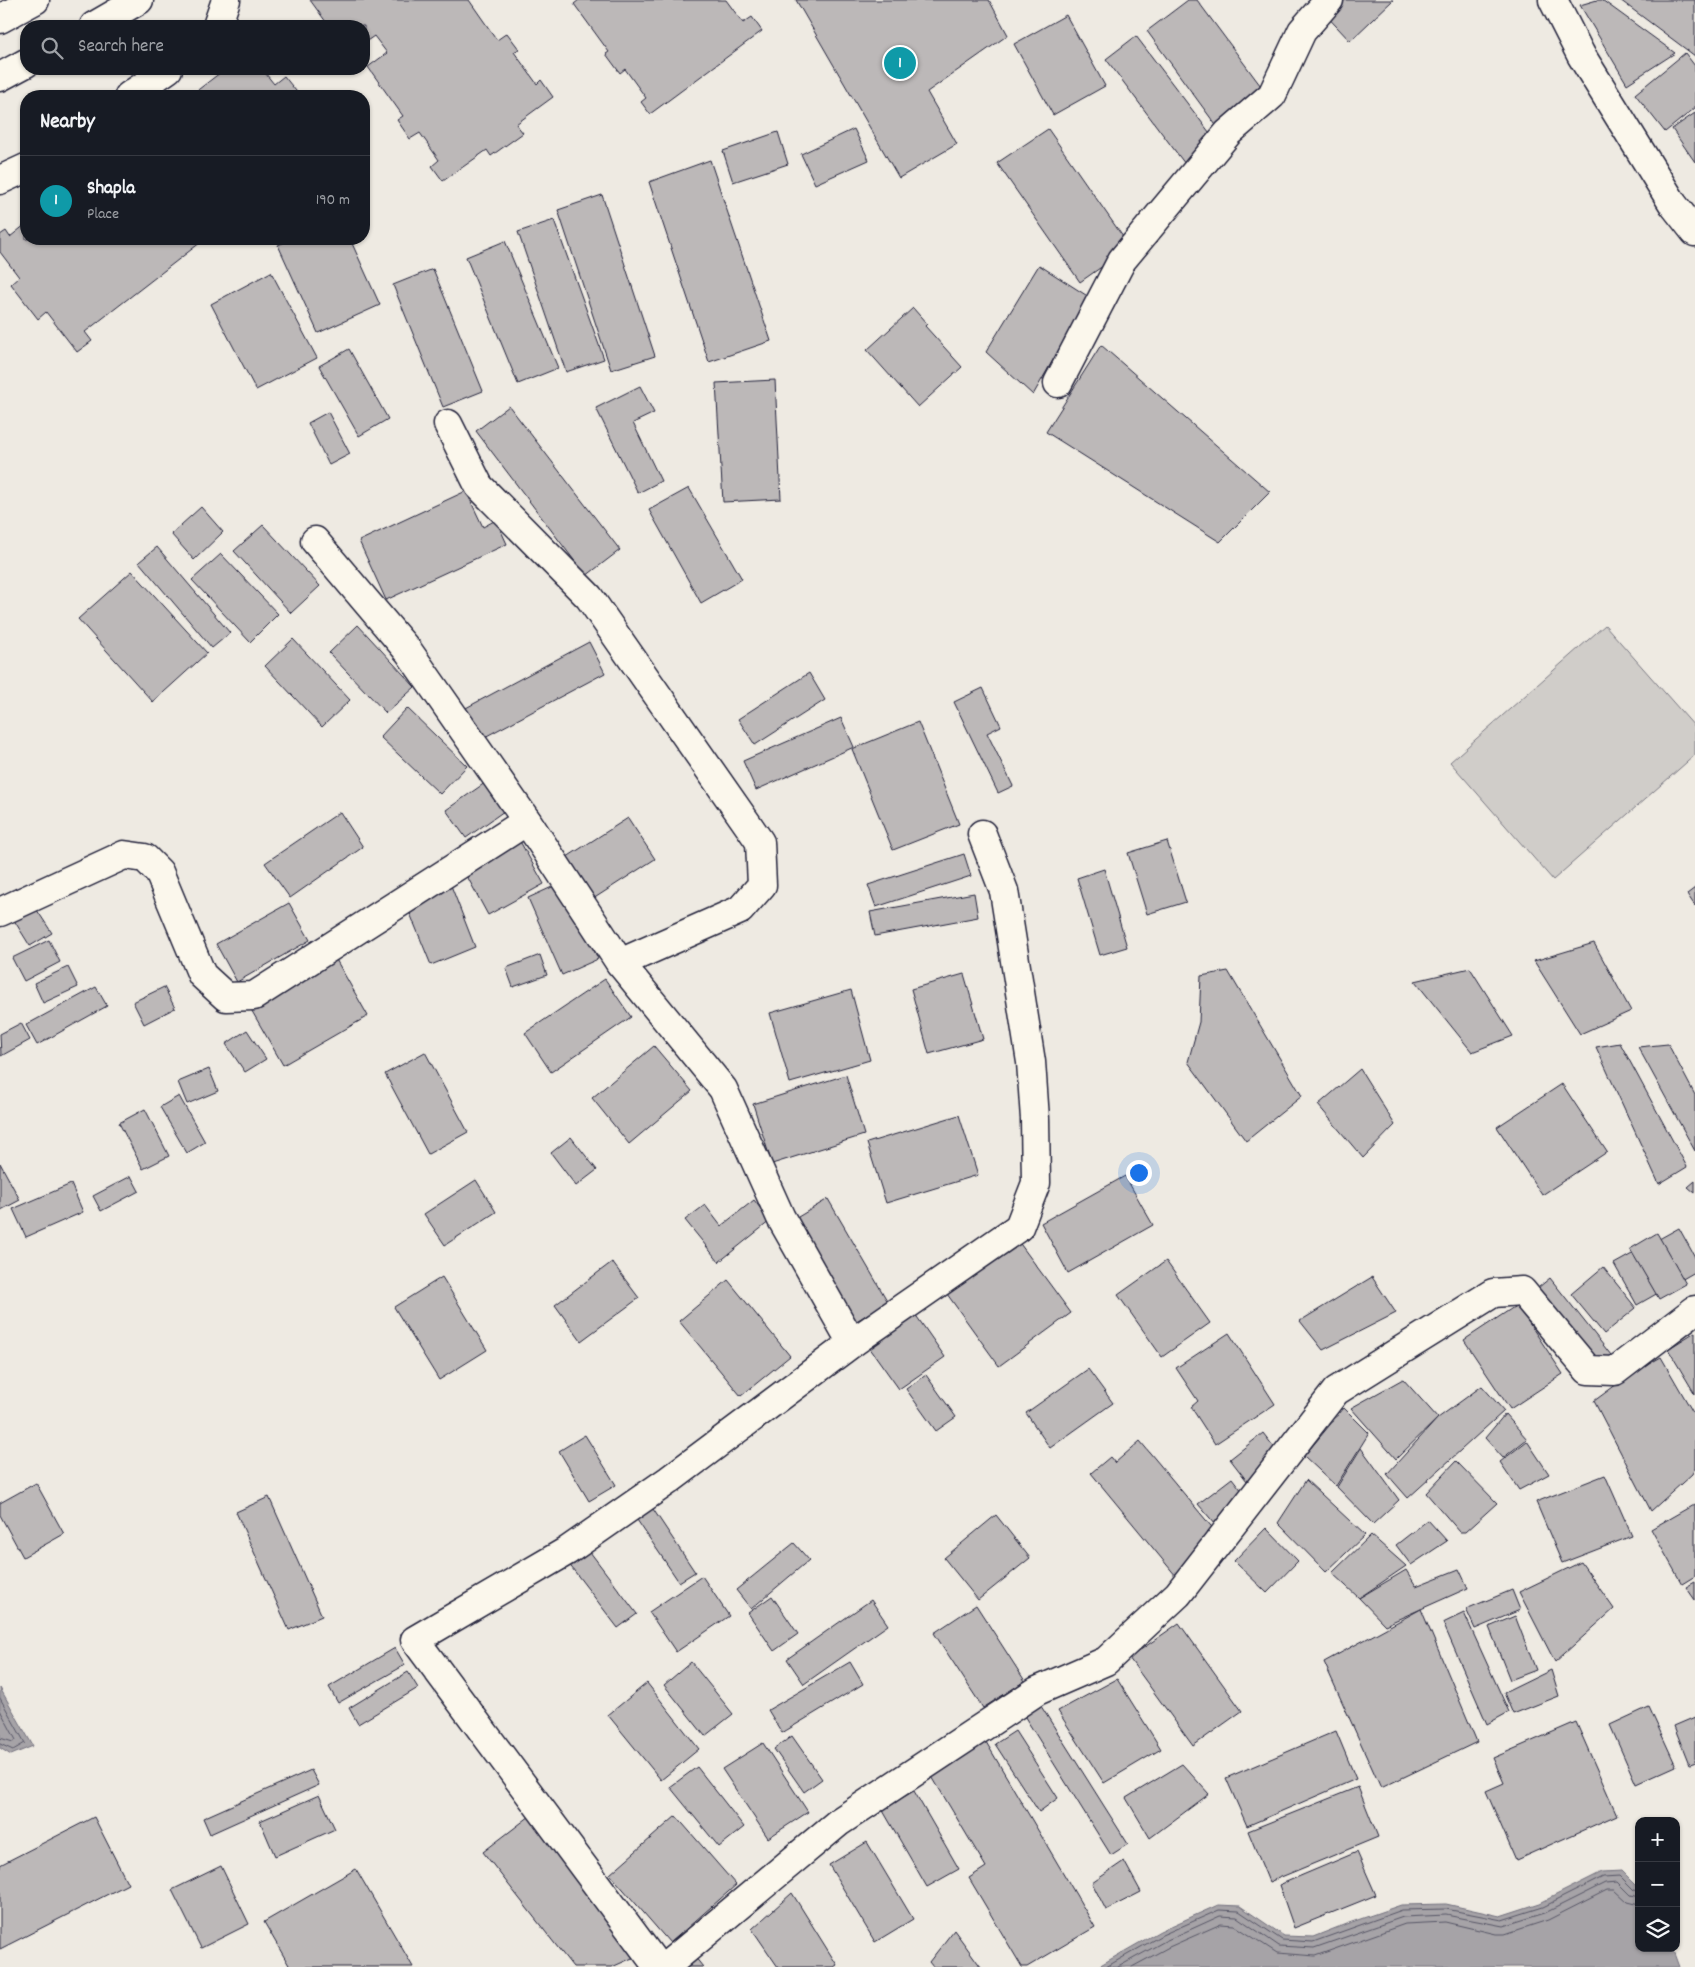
<!DOCTYPE html>
<meta charset="utf-8">
<style>
body{margin:0;font-family:Dekko,sans-serif;background:#20242c;color:#f1f3f6}
.controls{position:absolute;right:15px;bottom:15px;display:grid;overflow:hidden;border-radius:10px;box-shadow:0 1px 4px #0004}
.controls button{width:45px;height:45px;display:grid;place-items:center;padding:0;border:0;border-bottom:1px solid #363941;background:#171b24;color:#f1f3f6;font:25px sans-serif}
.you{position:absolute;left:1138px;top:1172px;width:18px;height:18px;margin:-12px;border:4px solid #fff;border-radius:50%;background:#1a73e8;box-shadow:0 0 0 8px #1a73e833}
.badge{display:grid;place-items:center;width:32px;height:32px;border-radius:50%;background:#1a73e8;color:#fff;font-size:16px;font-weight:700}
.pin{position:absolute;translate:-50% -50%;border:2px solid #fff;box-shadow:0 1px 5px #0006}
.list{margin:0;padding:0;list-style:none}
h2{display:flex;justify-content:space-between;align-items:center;height:65px;margin:0;padding:0 20px;font-size:21px}
h2 small{font-size:16px;font-weight:400;color:#9ea1a6}
.list li{display:grid;grid-template-columns:32px 1fr auto;gap:15px;align-items:center;box-sizing:border-box;height:90px;padding:0 20px;border-top:1px solid #363941}
.list b{display:block;font-size:19px;white-space:nowrap}
.list p{margin:0;font-size:16px;white-space:nowrap;color:#9ea1a6}
.list em{font-size:16px;font-style:normal;color:#9ea1a6}
.icon{flex:none;width:28px;height:28px;fill:none;stroke:currentColor;stroke-width:2;stroke-linecap:round;stroke-linejoin:round}
.map{position:relative;flex:none;width:1695px;height:1967px;overflow:hidden}
.search{position:absolute;background:#171b24;box-shadow:0 1px 4px #0004;left:20px;top:20px;width:350px;height:55px;display:flex;align-items:center;gap:12px;box-sizing:border-box;padding:0 18px;border-radius:20px;color:#9ea1a6;font-size:19px}
.panel{position:absolute;background:#171b24;box-shadow:0 1px 4px #0004;left:20px;top:90px;width:350px;height:155px;border-radius:20px}
.map>svg:first-child{display:block}
.green{fill:#d0cdc9;stroke:#797882}
.water{fill:#a6a3a7;stroke:#716f7c}
.lines{fill:none;stroke-linecap:round;stroke-linejoin:round}
.shore{stroke:#575666;stroke-width:1}
.building{fill:#bcb8b8;stroke:#22223b}
.minor-casing{stroke:#22223b;stroke-width:31}
.minor{stroke:#fbf7ec;stroke-width:28}
</style>
<div class="map">
<svg width="1695" height="1967" viewBox="0 0 1695 1967">
<rect width="100%" height="100%" fill="#eeeae2"/>
<filter id="ink" filterUnits="userSpaceOnUse"><feTurbulence type="fractalNoise" baseFrequency=".02" numOctaves="2"/><feDisplacementMap in="SourceGraphic" scale="10" xChannelSelector="R" yChannelSelector="G"/><feConvolveMatrix kernelMatrix="1 2 1 2 8 2 1 2 1" color-interpolation-filters="sRGB"/></filter>
<g filter="url(#ink)">
<polygon class="green" points="1605,625 1695,727 1695,755 1553,880 1450,762"/>
<g class="water">
<polygon points="0,1688 33,1746 11,1755 0,1748"/>
<polygon points="1622,1871 1639,1888 1639,1948 1672,1948 1679,1967 1097,1967 1160,1931 1218,1905 1240,1906 1284,1936 1313,1937 1346,1924 1401,1905 1446,1904 1500,1916 1540,1903 1602,1872"/>
</g>
<g class="lines">
<g class="shore">
<polyline points="0,1698 25,1743 13,1750 0,1744"/>
<polyline points="0,1710 16,1740 13,1742 0,1738"/>
<polyline points="1106,1967 1162,1935 1219,1910 1239,1911 1282,1940 1313,1942 1402,1910 1446,1909 1502,1920 1543,1907 1603,1877 1620,1876 1634,1890 1639,1891"/>
<polyline points="1118,1967 1165,1941 1220,1916 1237,1917 1279,1946 1314,1948 1403,1917 1446,1915 1503,1926 1545,1913 1605,1883 1617,1882 1630,1895 1639,1897"/>
<polyline points="1132,1967 1169,1947 1221,1924 1234,1925 1277,1953 1315,1956 1405,1924 1445,1922 1496,1934 1505,1934 1548,1920 1607,1890 1614,1890 1627,1902 1639,1905"/>
</g>
</g>
<g class="building">
<polygon points="310,0 469,0 497,40 507,33 519,49 514,52 537,84 541,80 553,97 516,124 523,133 491,156 487,150 443,181 432,166 439,160 420,133 410,139 397,120 403,116 368,67 387,53 374,36 364,43 364,26 329,26"/>
<polygon points="579,0 726,0 743,23 752,17 762,31 650,114 641,102 646,98 625,69 620,73 606,54 609,52 574,4"/>
<polygon points="796,0 989,0 1008,35 927,92 957,144 899,178"/>
<polygon points="1188,0 1197,0 1266,93 1218,128 1147,31"/>
<polygon points="1336,0 1393,0 1350,41 1323,12"/>
<polygon points="1597,0 1602,0 1675,53 1627,84 1580,5"/>
<polygon points="1620,0 1695,0 1695,56"/>
<polygon points="1066,15 1105,86 1053,115 1014,44"/>
<polygon points="1136,36 1216,141 1185,164 1106,59"/>
<polygon points="1685,53 1695,66 1695,108 1665,132 1635,94"/>
<polygon points="225,69 262,69 274,84 284,76 300,96 190,96"/>
<polygon points="181,91 185,96 175,96"/>
<polygon points="1695,113 1695,162 1672,129"/>
<polygon points="854,129 869,160 815,184 801,154"/>
<polygon points="1048,129 1130,247 1080,282 997,163"/>
<polygon points="778,132 788,164 733,182 723,151"/>
<polygon points="710,160 771,341 709,362 649,182"/>
<polygon points="602,195 655,356 611,370 558,210"/>
<polygon points="554,220 604,359 566,372 518,232"/>
<polygon points="26,224 26,239 205,239 85,332 92,341 77,352 46,312 38,319 11,284 19,277 0,252 0,235 6,231 10,237"/>
<polygon points="292,239 350,239 380,305 318,333 278,245"/>
<polygon points="505,241 558,368 518,384 466,257"/>
<polygon points="1039,265 1089,297 1033,395 986,352"/>
<polygon points="433,269 483,391 443,407 393,285"/>
<polygon points="271,272 317,358 256,390 211,304"/>
<polygon points="913,308 927,324 925,326 962,367 918,407 867,350"/>
<polygon points="1101,345 1270,492 1220,542 1046,432"/>
<polygon points="349,349 388,419 359,436 319,366"/>
<polygon points="775,380 781,499 723,502 716,383"/>
<polygon points="640,386 654,413 633,423 661,481 638,493 596,408"/>
<polygon points="509,406 620,550 586,576 476,431"/>
<polygon points="328,412 350,454 329,465 308,423"/>
<polygon points="689,488 742,579 701,603 649,510"/>
<polygon points="466,491 483,527 496,520 507,544 386,600 359,541"/>
<polygon points="201,507 223,532 194,560 171,534"/>
<polygon points="263,525 320,586 291,613 234,551"/>
<polygon points="157,547 230,633 212,648 139,562"/>
<polygon points="221,554 278,614 250,642 192,580"/>
<polygon points="132,571 207,653 153,702 78,619"/>
<polygon points="358,625 415,687 386,713 329,653"/>
<polygon points="293,639 350,700 322,727 265,666"/>
<polygon points="589,642 605,673 481,739 464,709"/>
<polygon points="809,673 825,700 755,745 738,719"/>
<polygon points="983,688 1001,726 987,733 1013,786 998,793 954,702"/>
<polygon points="407,708 467,766 440,794 380,737"/>
<polygon points="841,718 854,747 756,790 743,761"/>
<polygon points="918,722 959,824 893,850 852,749"/>
<polygon points="492,778 511,806 466,838 446,810"/>
<polygon points="340,812 363,847 290,898 265,863"/>
<polygon points="628,818 655,859 593,899 567,857"/>
<polygon points="517,836 544,884 488,915 462,867"/>
<polygon points="1167,841 1186,902 1147,914 1128,853"/>
<polygon points="964,854 971,876 876,907 868,885"/>
<polygon points="1104,869 1127,947 1100,955 1077,878"/>
<polygon points="563,882 598,959 562,975 528,898"/>
<polygon points="450,883 475,947 431,965 405,901"/>
<polygon points="1695,888 1695,906 1687,894"/>
<polygon points="974,893 978,917 875,936 870,912"/>
<polygon points="289,903 310,940 237,982 216,944"/>
<polygon points="33,904 52,933 30,946 12,917"/>
<polygon points="49,940 60,962 24,981 12,958"/>
<polygon points="1594,943 1631,1011 1580,1034 1534,961"/>
<polygon points="540,955 547,975 513,987 506,968"/>
<polygon points="334,956 368,1016 283,1065 249,1006"/>
<polygon points="68,967 78,987 43,1003 34,983"/>
<polygon points="1470,968 1513,1036 1472,1052 1415,981"/>
<polygon points="1228,971 1302,1096 1246,1141 1188,1062 1199,1022 1201,976"/>
<polygon points="964,974 983,1039 929,1054 911,989"/>
<polygon points="605,979 631,1017 551,1072 525,1033"/>
<polygon points="96,987 107,1006 37,1045 26,1025"/>
<polygon points="164,987 175,1008 144,1024 133,1002"/>
<polygon points="851,990 870,1060 790,1083 770,1013"/>
<polygon points="21,1023 30,1040 1,1056 0,1034"/>
<polygon points="247,1030 266,1059 245,1072 226,1044"/>
<polygon points="1620,1043 1687,1167 1659,1184 1596,1047"/>
<polygon points="1668,1044 1695,1095 1695,1151 1638,1047"/>
<polygon points="654,1046 692,1091 629,1144 592,1098"/>
<polygon points="425,1052 468,1132 428,1154 385,1074"/>
<polygon points="209,1069 218,1091 187,1104 178,1082"/>
<polygon points="1360,1069 1395,1125 1363,1158 1318,1105"/>
<polygon points="846,1075 864,1135 772,1164 753,1104"/>
<polygon points="1562,1084 1607,1152 1542,1195 1497,1127"/>
<polygon points="179,1096 205,1142 187,1153 160,1107"/>
<polygon points="145,1109 169,1156 143,1169 119,1123"/>
<polygon points="959,1115 978,1175 886,1203 867,1143"/>
<polygon points="571,1137 597,1170 576,1186 551,1153"/>
<polygon points="0,1163 20,1200 1,1210 0,1208"/>
<polygon points="131,1176 139,1191 101,1211 93,1196"/>
<polygon points="1125,1176 1153,1225 1068,1273 1041,1223"/>
<polygon points="476,1180 496,1212 445,1245 424,1214"/>
<polygon points="1695,1181 1695,1193 1688,1187"/>
<polygon points="71,1184 83,1212 26,1237 13,1209"/>
<polygon points="828,1199 888,1302 853,1323 793,1220"/>
<polygon points="754,1200 770,1221 719,1262 685,1220 705,1205 721,1226"/>
<polygon points="1679,1228 1695,1257 1695,1272 1637,1305 1614,1264"/>
<polygon points="1657,1233 1686,1284 1659,1299 1630,1249"/>
<polygon points="1018,1241 1071,1313 999,1366 947,1294"/>
<polygon points="1166,1261 1210,1323 1162,1357 1118,1295"/>
<polygon points="612,1262 639,1298 581,1341 555,1305"/>
<polygon points="1603,1267 1636,1308 1604,1334 1571,1294"/>
<polygon points="442,1277 487,1350 439,1380 394,1307"/>
<polygon points="1372,1277 1396,1313 1323,1350 1300,1321"/>
<polygon points="1550,1278 1611,1355 1593,1369 1533,1292"/>
<polygon points="728,1280 790,1356 741,1396 679,1321"/>
<polygon points="1517,1305 1563,1374 1510,1409 1464,1340"/>
<polygon points="915,1314 945,1357 899,1389 869,1347"/>
<polygon points="1695,1332 1695,1394 1668,1349"/>
<polygon points="1229,1333 1275,1404 1215,1444 1191,1407 1198,1401 1176,1368"/>
<polygon points="1661,1357 1695,1416 1695,1468 1692,1474 1651,1511 1594,1401 1628,1376"/>
<polygon points="1088,1369 1113,1403 1050,1448 1026,1413"/>
<polygon points="926,1375 956,1417 936,1431 906,1389"/>
<polygon points="1403,1379 1438,1418 1396,1459 1351,1408"/>
<polygon points="1482,1386 1504,1411 1408,1498 1387,1474 1438,1418"/>
<polygon points="1344,1408 1369,1433 1336,1486 1304,1456"/>
<polygon points="1505,1414 1527,1439 1503,1458 1485,1438"/>
<polygon points="1263,1433 1280,1455 1247,1481 1230,1459"/>
<polygon points="585,1435 616,1485 589,1501 559,1451"/>
<polygon points="1140,1441 1221,1538 1176,1576 1091,1473 1110,1457 1115,1463"/>
<polygon points="1527,1441 1549,1474 1519,1490 1500,1462"/>
<polygon points="1361,1448 1399,1500 1373,1524 1337,1487"/>
<polygon points="1456,1461 1497,1503 1465,1532 1460,1532 1426,1493"/>
<polygon points="1605,1475 1632,1536 1562,1563 1536,1502"/>
<polygon points="1232,1478 1249,1500 1216,1525 1198,1504"/>
<polygon points="1306,1480 1365,1535 1326,1572 1278,1523"/>
<polygon points="36,1483 64,1534 23,1557 0,1515 0,1503"/>
<polygon points="269,1497 322,1616 289,1630 236,1512"/>
<polygon points="647,1500 695,1572 679,1582 631,1511"/>
<polygon points="1695,1504 1695,1576 1682,1584 1651,1529"/>
<polygon points="996,1515 1030,1558 978,1600 944,1558"/>
<polygon points="1428,1520 1447,1541 1411,1565 1396,1545"/>
<polygon points="1266,1528 1298,1561 1267,1593 1234,1561"/>
<polygon points="1371,1535 1406,1566 1359,1598 1332,1573"/>
<polygon points="794,1543 809,1560 751,1609 736,1590"/>
<polygon points="584,1544 637,1614 618,1628 565,1559"/>
<polygon points="1581,1562 1614,1609 1555,1662 1519,1592"/>
<polygon points="1459,1569 1468,1588 1385,1625 1359,1598 1406,1570 1416,1586"/>
<polygon points="702,1576 729,1616 676,1652 649,1612"/>
<polygon points="1695,1582 1695,1600 1686,1587"/>
<polygon points="1512,1590 1520,1610 1475,1629 1466,1609"/>
<polygon points="772,1596 798,1634 774,1651 748,1613"/>
<polygon points="871,1600 888,1625 804,1684 787,1659"/>
<polygon points="976,1605 1025,1681 983,1708 934,1633"/>
<polygon points="1421,1609 1477,1742 1381,1788 1324,1662"/>
<polygon points="1464,1613 1509,1712 1487,1724 1443,1623"/>
<polygon points="1515,1616 1536,1670 1510,1680 1489,1627"/>
<polygon points="1179,1623 1242,1711 1193,1746 1129,1658"/>
<polygon points="395,1648 405,1665 338,1703 329,1687"/>
<polygon points="691,1662 733,1714 705,1736 664,1685"/>
<polygon points="850,1662 863,1684 782,1733 768,1710"/>
<polygon points="1551,1670 1559,1696 1513,1714 1504,1693"/>
<polygon points="408,1672 418,1688 358,1724 349,1708"/>
<polygon points="1117,1679 1161,1749 1104,1783 1058,1711"/>
<polygon points="647,1683 699,1749 661,1780 608,1715"/>
<polygon points="1039,1703 1128,1844 1111,1855 1023,1714"/>
<polygon points="1649,1707 1676,1766 1636,1784 1610,1725"/>
<polygon points="1695,1717 1695,1762 1689,1764 1674,1726"/>
<polygon points="1576,1722 1617,1815 1516,1860 1486,1791 1504,1783 1493,1758"/>
<polygon points="1015,1731 1058,1798 1039,1812 995,1744"/>
<polygon points="1336,1731 1356,1779 1247,1826 1226,1778"/>
<polygon points="792,1736 822,1779 804,1792 774,1749"/>
<polygon points="986,1742 1095,1927 1027,1967 1022,1967 969,1878 986,1867 931,1775"/>
<polygon points="763,1743 808,1812 768,1838 722,1769"/>
<polygon points="1182,1764 1209,1794 1150,1838 1126,1798"/>
<polygon points="697,1767 744,1827 719,1847 670,1787"/>
<polygon points="311,1770 319,1785 210,1834 203,1818"/>
<polygon points="1358,1787 1378,1837 1269,1882 1248,1831"/>
<polygon points="914,1791 959,1869 927,1887 882,1809"/>
<polygon points="319,1795 335,1829 275,1856 260,1821"/>
<polygon points="530,1816 639,1955 612,1967 573,1967 483,1852"/>
<polygon points="676,1816 736,1885 670,1943 610,1874"/>
<polygon points="94,1817 128,1884 0,1949 0,1865"/>
<polygon points="867,1842 913,1919 875,1942 829,1865"/>
<polygon points="1357,1852 1376,1895 1294,1928 1279,1885"/>
<polygon points="1124,1861 1141,1892 1106,1910 1092,1883"/>
<polygon points="221,1866 249,1924 201,1948 172,1890"/>
<polygon points="356,1869 413,1967 290,1967 264,1922"/>
<polygon points="792,1893 837,1965 834,1967 778,1967 752,1929"/>
<polygon points="954,1930 981,1967 933,1967 929,1962"/>
<polygon points="695,1957 703,1967 680,1967"/>
</g>
<g class="lines">
<defs>
<g id="minor">
<polyline points="1553,0 1581,55 1673,204 1695,232"/>
<polyline points="0,19 35,0"/>
<polyline points="94,26 139,0"/>
<polyline points="217,26 226,0"/>
<polyline points="0,77 26,63"/>
<polyline points="129,96 168,69"/>
<polyline points="0,180 26,168"/>
<polyline points="1058,383 1122,260 1228,133 1272,95 1302,31 1329,0"/>
<polyline points="448,424 479,486 589,597 760,842 762,885 740,910 620,963"/>
<polyline points="315,541 409,652 527,821 620,963 723,1089 781,1218 852,1343"/>
<polyline points="0,912 124,855 145,858 159,872 202,975 226,997 254,996 527,821"/>
<polyline points="658,1967 415,1640 567,1551 669,1480 852,1343 1019,1227 1036,1183 1035,1119 1031,1062 1004,891 982,834"/>
<polyline points="665,1967 839,1822 1037,1691 1106,1661 1178,1594 1336,1391 1493,1293 1522,1291 1588,1370 1615,1371 1695,1310"/>
</g>
</defs>
<use href="#minor" class="minor-casing"/>
<use href="#minor" class="minor"/>
</g>
</g>
</svg>
<div class="controls">
<button>+</button>
<button>−</button>
<button><svg class="icon" aria-label="layers" viewBox="0 0 24 24"><path d="M12 4l9 5-9 5-9-5zM3 14l9 5 9-5"/></svg></button>
</div>
<div class="you"></div>
<div class="pin badge" style="left:900px;top:63px;background:#0f9aa8">1</div>
<div class="search"><svg class="icon" aria-label="search" viewBox="0 0 24 24"><circle cx="10" cy="10" r="6"/><path d="M15 15l6 6"/></svg>Search here</div>
<section class="panel">
<h2>Nearby<small></small></h2>
<ul class="list">
<li><span class="badge" style="background:#0f9aa8">1</span><div><b>Shapla</b><p>Place</p></div><em>190 m</em></li>
</ul>
</section>
</div>
